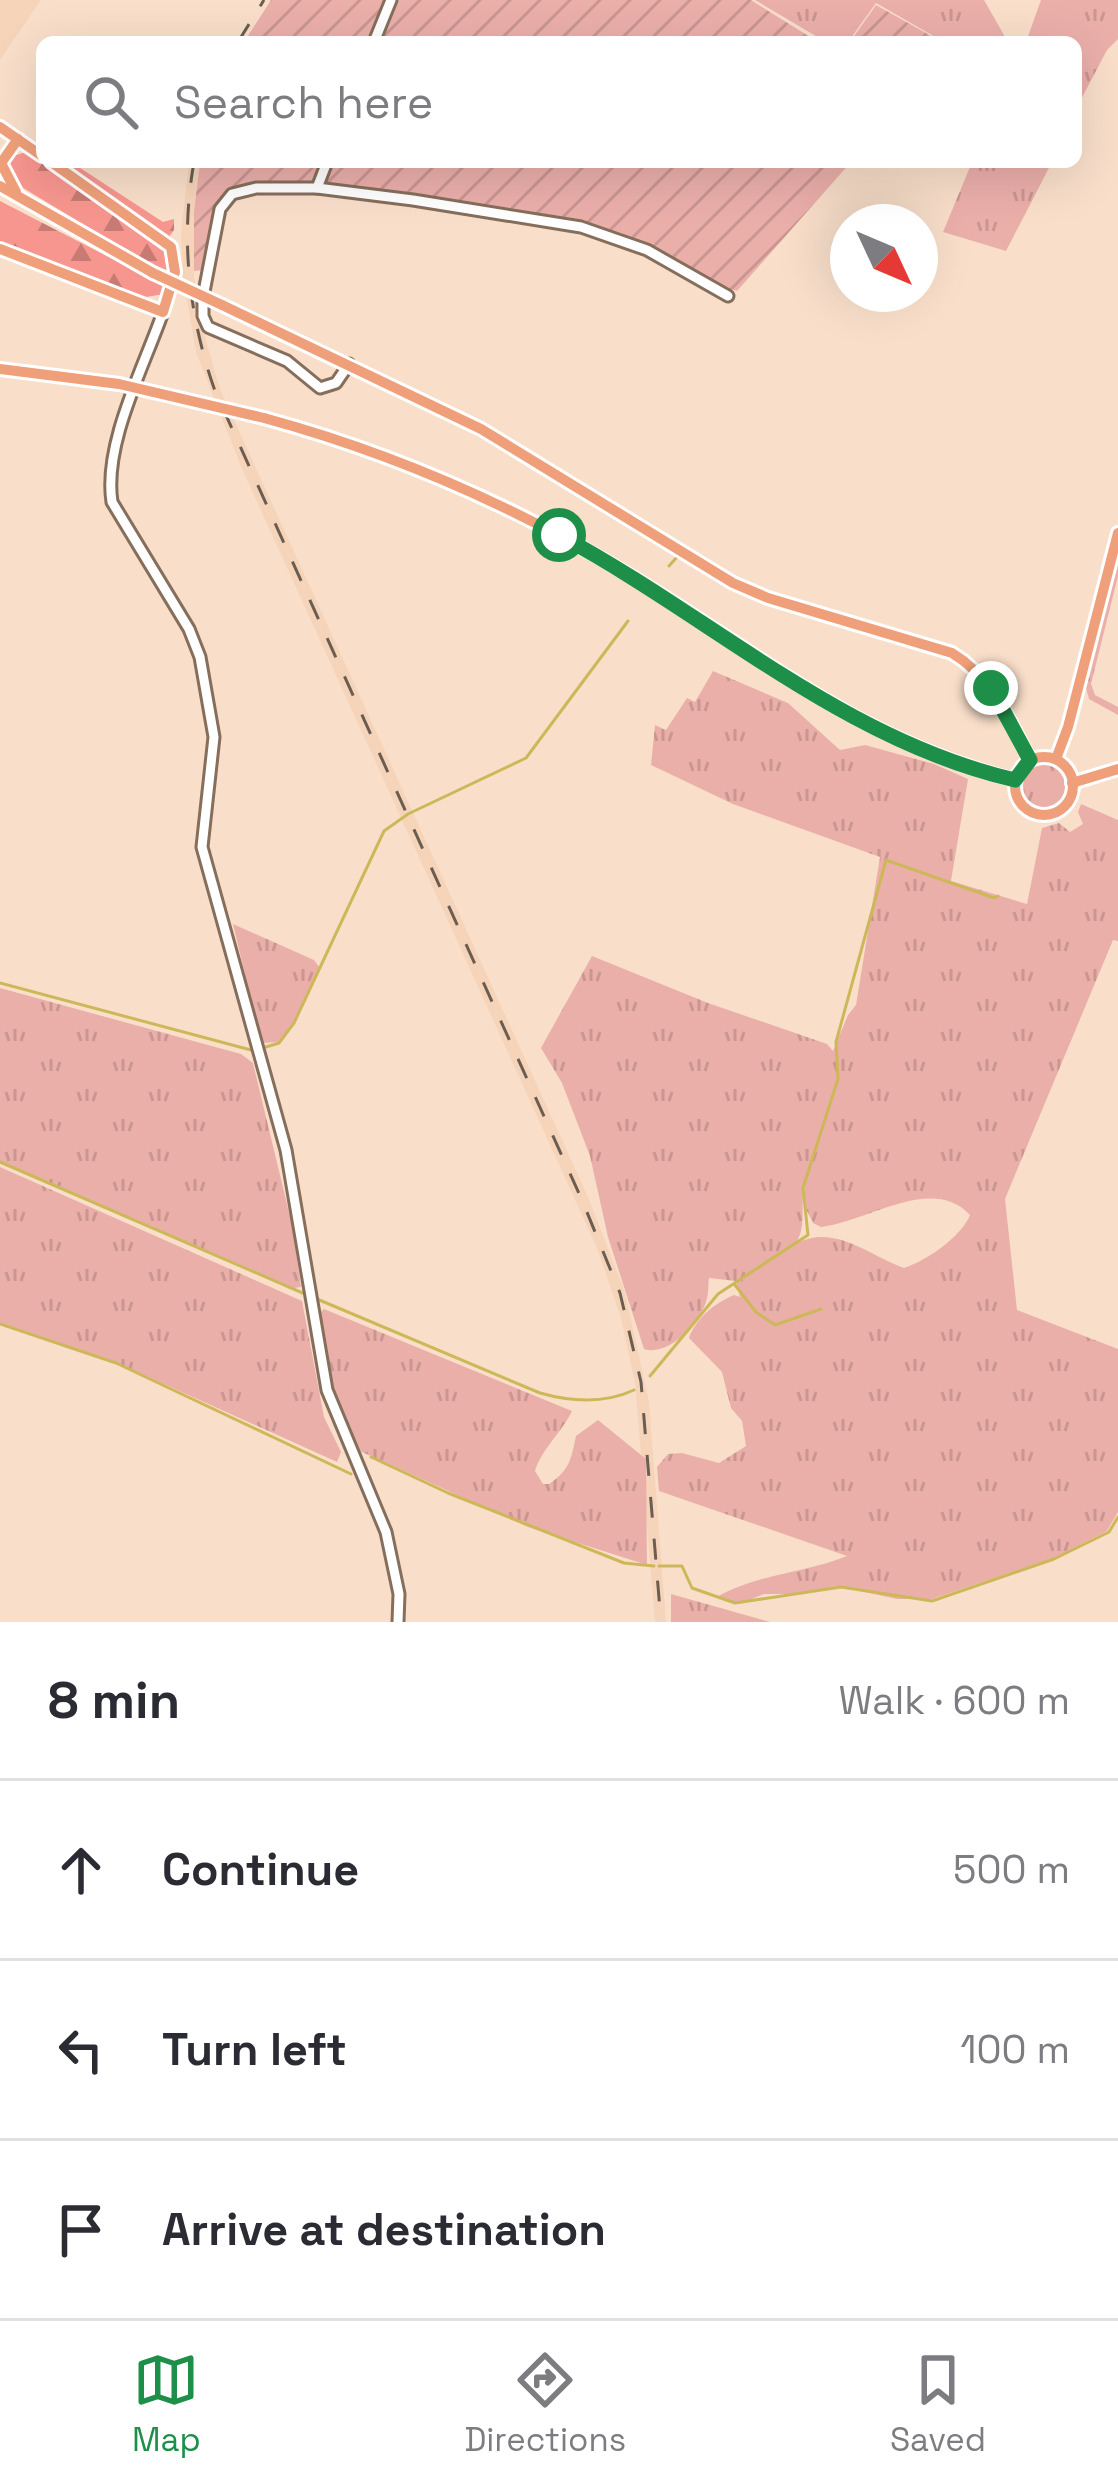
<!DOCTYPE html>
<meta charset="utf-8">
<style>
body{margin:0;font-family:"Space Grotesk",sans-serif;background:#f7f7f7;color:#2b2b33}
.compass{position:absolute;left:830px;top:204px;width:108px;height:108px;border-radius:50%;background:#fff;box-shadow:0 12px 48px #0002;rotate:134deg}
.stop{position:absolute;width:36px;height:36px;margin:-27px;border:9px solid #1e8f49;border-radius:50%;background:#fff}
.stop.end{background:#1e8f49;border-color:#fff;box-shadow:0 3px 12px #0008}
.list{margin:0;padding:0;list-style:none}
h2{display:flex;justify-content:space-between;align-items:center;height:156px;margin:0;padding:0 48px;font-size:51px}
h2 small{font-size:39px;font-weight:400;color:#7c7c81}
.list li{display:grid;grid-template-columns:78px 1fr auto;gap:36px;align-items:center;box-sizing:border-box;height:180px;padding:0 48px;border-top:3px solid #e1e1e2}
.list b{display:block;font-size:45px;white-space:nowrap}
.list em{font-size:39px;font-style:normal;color:#7c7c81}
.icon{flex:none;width:66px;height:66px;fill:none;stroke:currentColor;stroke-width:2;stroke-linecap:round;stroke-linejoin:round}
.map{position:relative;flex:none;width:1118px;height:1622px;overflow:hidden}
.search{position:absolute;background:#fff;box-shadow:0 12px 48px #0002;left:36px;right:36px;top:36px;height:132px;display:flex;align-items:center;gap:30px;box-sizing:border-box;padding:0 42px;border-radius:18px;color:#7c7c81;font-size:45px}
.sheet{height:696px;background:#fff}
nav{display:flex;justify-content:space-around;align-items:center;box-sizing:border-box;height:168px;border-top:3px solid #e1e1e2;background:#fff;font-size:33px;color:#7c7c81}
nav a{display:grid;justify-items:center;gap:6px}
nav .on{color:#1e8f49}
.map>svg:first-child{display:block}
.built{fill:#f5d4ba}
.grass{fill:url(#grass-tufts);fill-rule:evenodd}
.forest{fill:url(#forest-firs)}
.garden{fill:url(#garden-furrows)}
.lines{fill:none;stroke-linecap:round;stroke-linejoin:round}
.stream{stroke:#cdb859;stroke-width:3}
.minor-casing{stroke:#866e5c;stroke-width:15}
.major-casing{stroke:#fff;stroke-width:16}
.minor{stroke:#fff;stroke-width:9}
.major{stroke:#efa07a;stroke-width:10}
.rail{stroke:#6b5d51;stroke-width:3;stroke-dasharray:21 21;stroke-linecap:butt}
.major-bridge-casing{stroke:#fff;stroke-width:16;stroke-linecap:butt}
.major-bridge{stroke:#efa07a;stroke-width:10}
.route{stroke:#1e8f49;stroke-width:15}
</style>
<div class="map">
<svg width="1118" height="1622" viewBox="0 0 1118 1622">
<defs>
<pattern id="grass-tufts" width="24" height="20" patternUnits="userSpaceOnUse" patternTransform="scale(3)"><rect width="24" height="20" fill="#ebafaa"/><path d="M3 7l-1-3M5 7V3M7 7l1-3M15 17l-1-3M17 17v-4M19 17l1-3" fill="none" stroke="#c99691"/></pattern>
<pattern id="forest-firs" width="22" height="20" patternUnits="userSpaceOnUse" patternTransform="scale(3)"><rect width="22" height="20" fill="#f7968f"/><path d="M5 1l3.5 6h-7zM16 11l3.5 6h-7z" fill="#c87a74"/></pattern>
<pattern id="garden-furrows" width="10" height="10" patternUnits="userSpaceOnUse" patternTransform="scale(3)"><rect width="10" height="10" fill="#ebafaa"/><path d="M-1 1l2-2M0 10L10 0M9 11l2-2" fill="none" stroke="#c99691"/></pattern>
</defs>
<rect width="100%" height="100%" fill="#f9dfca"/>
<g class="built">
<polygon points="0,0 41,0 0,60"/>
<polygon points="189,162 200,162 194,212 194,276 201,323 220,389 588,1197 625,1292 649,1402 666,1622 655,1622 635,1383 621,1318 597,1248 242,469 196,352 183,277 181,234"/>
</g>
<g class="grass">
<polygon points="755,0 984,0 1008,42 944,42 876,3 848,42 826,42"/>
<polygon points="1041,0 1118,0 1118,39 1107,50 1076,109 1076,42 1026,42"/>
<polygon points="972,162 1052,162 1006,251 943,232"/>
<polygon points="1118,552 1118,576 1091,684 1095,695 1118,707 1118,715 1089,699 1084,681"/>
<path d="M 713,671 L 788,703 L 840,750 L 865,745 L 934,764 L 968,779 L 951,881 L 1027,904 L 1042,828 L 1059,823 L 1070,832 L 1083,824 L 1078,812 L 1081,804 L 1118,820 L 1118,941 L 1113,940 L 1005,1199 L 1017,1310 L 1118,1349 L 1118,1512 L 1107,1531 L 1054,1558 L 932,1599 L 897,1599 L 837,1586 L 801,1594 L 764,1594 L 739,1604 L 717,1597 C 757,1574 805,1573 847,1556 L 659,1491 L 657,1467 L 668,1454 L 682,1453 L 719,1463 L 746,1446 L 742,1421 L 731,1408 L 722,1372 L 689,1338 C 696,1318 715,1303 734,1295 L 740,1297 L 736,1281 L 709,1278 C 708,1284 709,1291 707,1298 C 702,1322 669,1357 644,1349 L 608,1237 L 590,1156 L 562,1083 L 541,1048 L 592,956 L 708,1003 L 827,1044 L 833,1051 L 848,1015 L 856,1005 L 880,857 L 733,804 L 651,765 L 655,725 L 666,730 L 687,698 L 695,702 ZM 805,1180 L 804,1205 L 813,1223 L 821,1227 C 867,1222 932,1174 970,1215 C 961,1237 926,1261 904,1268 C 867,1254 833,1223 795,1244 C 808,1228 799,1201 805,1180 Z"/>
<circle cx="1044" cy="786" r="23"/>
<polygon points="233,924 314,960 320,968 292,1026 278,1042 263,1043 260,1038"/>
<polygon points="0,988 241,1054 253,1063 293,1229 301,1287 294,1288 0,1162"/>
<polygon points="0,1167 302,1301 324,1417 341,1452 337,1462 115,1362 0,1323"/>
<path d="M 324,1309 L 572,1411 C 562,1432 541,1450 535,1471 L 543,1484 L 549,1484 C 570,1470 571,1459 576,1436 L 598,1420 L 646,1459 L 647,1565 L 528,1527 L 353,1448 L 334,1399 L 318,1314 Z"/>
<polygon points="671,1594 770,1622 671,1622"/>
</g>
<g class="forest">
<polygon points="26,152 153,237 169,257 169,271 144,261 15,183 8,163 13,156"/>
<polygon points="56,162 71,162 163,222 174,219 174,230 168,238"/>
<polygon points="0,201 167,287 164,294 146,297 15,252 0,243"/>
</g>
<g class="garden">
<polygon points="271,0 751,0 818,42 244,42"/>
<polygon points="876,5 942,42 850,42"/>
<polygon points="200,162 851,162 737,291 702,281 615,235 317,188 230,191 202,270 194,271 194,212"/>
</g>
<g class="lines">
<g class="stream">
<polyline points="669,566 677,557"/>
<polyline points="0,983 251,1050"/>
<polyline points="266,1047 279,1043 294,1023 384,831 408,814 526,758 628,621"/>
<polyline points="0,1162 305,1294"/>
<polyline points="735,1285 756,1312 775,1325 821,1309"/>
<path d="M 317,1299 L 540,1393 C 572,1402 604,1404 634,1390"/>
<polyline points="0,1324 116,1363 351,1474"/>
<polyline points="650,1376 718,1294 808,1235 803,1188 838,1079 836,1042 886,860 994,898 998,896"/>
<polyline points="371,1457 448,1493 624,1563 654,1566"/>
<polyline points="659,1566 682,1566 692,1588 735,1603 841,1587 932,1601 1054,1559 1109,1532 1118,1517"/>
</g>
<defs>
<g id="minor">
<polyline points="374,42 391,0"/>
<polyline points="317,188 327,162"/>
<path d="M 163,312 C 144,367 103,444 112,502 L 189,629 L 200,657 L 214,737 L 202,847 L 286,1150 L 327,1390 L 386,1532 L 399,1594 L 398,1622"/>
<polyline points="349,364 336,383 320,388 287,361 208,327 203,316 203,297 220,209 232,194 256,188 317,188 413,200 581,227 647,250 728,296"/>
</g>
<g id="major">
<polyline points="0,127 42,156"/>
<polyline points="0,186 153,273"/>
<polyline points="16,192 1,163 18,139"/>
<polyline points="0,249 163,312 175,272 171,247 51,162"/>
<path d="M 222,305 L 481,429 L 733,583 L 768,598 L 952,653 C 992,677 1009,720 1030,760"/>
<polyline points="0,369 119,384"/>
<path d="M 264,418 C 393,453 516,507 631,576 C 765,657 857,740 1015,780"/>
<circle cx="1044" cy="786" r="29"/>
<polyline points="1056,759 1068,727 1118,533"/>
<polyline points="1072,783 1118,769"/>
</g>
</defs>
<use href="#minor" class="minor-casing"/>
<use href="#major" class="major-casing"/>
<use href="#minor" class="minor"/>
<use href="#major" class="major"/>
<g class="rail">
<polyline points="238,42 264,0"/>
<path d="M 194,162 C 180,240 189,317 215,391 L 582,1200 L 620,1293 L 641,1382 L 661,1622"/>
</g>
<defs>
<g id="major-bridge">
<polyline points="153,273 222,305"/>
<polyline points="119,384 264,418"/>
</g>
</defs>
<use href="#major-bridge" class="major-bridge-casing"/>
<use href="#major-bridge" class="major-bridge"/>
</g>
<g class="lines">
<path class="route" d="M 559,535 C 712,617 842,740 1015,780 L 1030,760 L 991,688"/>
</g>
</svg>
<svg class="compass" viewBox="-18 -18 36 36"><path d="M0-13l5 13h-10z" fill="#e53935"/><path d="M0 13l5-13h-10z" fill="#7c7c81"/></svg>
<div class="stop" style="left:559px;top:535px"></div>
<div class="stop end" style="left:991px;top:688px"></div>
<div class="search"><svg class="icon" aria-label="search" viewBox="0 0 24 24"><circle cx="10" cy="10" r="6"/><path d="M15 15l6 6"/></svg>Search here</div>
</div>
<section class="sheet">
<h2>8 min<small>Walk · 600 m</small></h2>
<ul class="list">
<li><svg class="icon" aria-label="ahead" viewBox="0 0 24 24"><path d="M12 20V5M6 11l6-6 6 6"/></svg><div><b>Continue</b></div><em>500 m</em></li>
<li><svg class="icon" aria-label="left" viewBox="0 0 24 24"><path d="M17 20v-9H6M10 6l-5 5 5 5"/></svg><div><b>Turn left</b></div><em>100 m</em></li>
<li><svg class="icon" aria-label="arrive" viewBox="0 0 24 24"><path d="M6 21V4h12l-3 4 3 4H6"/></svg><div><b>Arrive at destination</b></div></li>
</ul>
</section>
<nav>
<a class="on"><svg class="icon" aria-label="map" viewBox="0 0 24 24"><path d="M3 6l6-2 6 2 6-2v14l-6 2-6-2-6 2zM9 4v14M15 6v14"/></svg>Map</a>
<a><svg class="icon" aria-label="directions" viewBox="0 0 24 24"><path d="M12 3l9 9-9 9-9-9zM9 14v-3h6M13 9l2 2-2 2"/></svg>Directions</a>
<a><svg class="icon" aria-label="saved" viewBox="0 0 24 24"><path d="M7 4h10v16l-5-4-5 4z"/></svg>Saved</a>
</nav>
